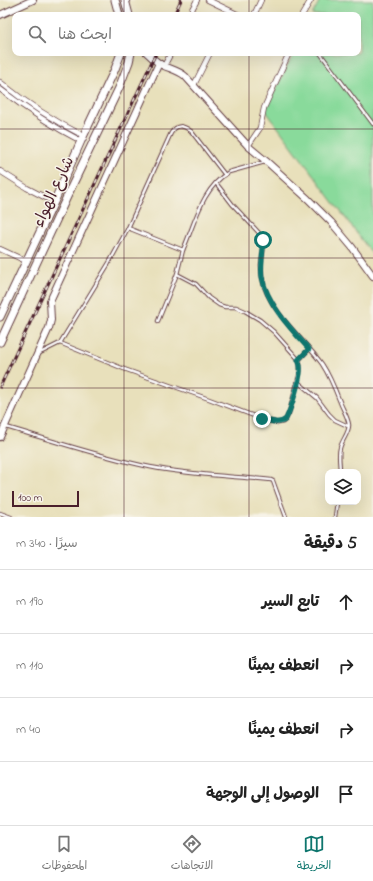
<!DOCTYPE html>
<html lang="ar">
<meta charset="utf-8">
<style>
body{margin:0;font-family:"Indie Flower","Playpen Sans Arabic",sans-serif;background:#f2f2f2;color:#222;direction:rtl}
.controls{position:absolute;right:12px;bottom:12px;display:grid;overflow:hidden;border-radius:8px;box-shadow:0 4px 16px #0002}
.controls button{width:36px;height:36px;display:grid;place-items:center;padding:0;border:0;border-bottom:1px solid #e0e0e0;background:#fff;color:#222;font:20px sans-serif}
.scale{position:absolute;left:12px;bottom:10px;width:67px;box-sizing:border-box;padding-left:4px;border:2px solid #4a1f2b;border-top:0;font-size:11px;line-height:14px;white-space:nowrap;color:#4a1f2b;-webkit-text-stroke:3px #f7f3e8;paint-order:stroke}
.stop{position:absolute;width:12px;height:12px;margin:-9px;border:3px solid #0f766e;border-radius:50%;background:#fff}
.stop.end{background:#0f766e;border-color:#fff;box-shadow:0 1px 4px #0008}
.list{margin:0;padding:0;list-style:none}
h2{display:flex;justify-content:space-between;align-items:center;height:52px;margin:0;padding:0 16px;font-size:17px}
h2 small{font-size:13px;font-weight:400;color:#767676}
.list li{display:grid;grid-template-columns:26px 1fr auto;gap:12px;align-items:center;box-sizing:border-box;height:64px;padding:0 16px;border-top:1px solid #e0e0e0}
.list b{display:block;font-size:15px;white-space:nowrap}
.list em{font-size:13px;font-style:normal;color:#767676}
.icon{flex:none;width:22px;height:22px;fill:none;stroke:currentColor;stroke-width:2;stroke-linecap:round;stroke-linejoin:round}
.map{position:relative;flex:none;width:373px;height:517px;overflow:hidden;direction:ltr}
.search{position:absolute;background:#fff;box-shadow:0 4px 16px #0002;left:12px;right:12px;top:12px;height:44px;display:flex;align-items:center;gap:10px;box-sizing:border-box;padding:0 14px;border-radius:8px;color:#767676;font-size:15px}
.sheet{height:308px;background:#fff}
nav{display:flex;justify-content:space-around;align-items:center;box-sizing:border-box;height:56px;border-top:1px solid #e0e0e0;background:#fff;font-size:11px;color:#767676}
nav a{display:grid;justify-items:center;gap:2px}
nav .on{color:#0f766e}
.map>svg:first-child{display:block}
.green{fill:#89da9b;stroke:#6a7c63}
.lines{fill:none;stroke-linecap:round;stroke-linejoin:round}
.service-casing{stroke:#623c41;stroke-width:4.5}
.minor-casing{stroke:#623c41;stroke-width:6}
.tertiary-casing{stroke:#623c41;stroke-width:8}
.primary-casing{stroke:#623c41;stroke-width:9}
.service{stroke:#fff;stroke-width:2.5}
.minor{stroke:#fff;stroke-width:4.5}
.tertiary{stroke:#fff;stroke-width:6}
.primary{stroke:#fff;stroke-width:7}
.rail-casing{stroke:#4a1f2b;stroke-width:3}
.rail{stroke:#f7f3e8;stroke-width:1.5;stroke-dasharray:4.5;stroke-linecap:butt}
.route{stroke:#0f766e;stroke-width:5}
.grid{fill:none;stroke:#4a1f2b;stroke-width:1;stroke-opacity:0.55}
.labels{text-anchor:middle;dominant-baseline:central;stroke-width:3;stroke-linejoin:round;paint-order:stroke}
.street-label{font-size:16px;fill:#4a1f2b;stroke:#f7f3e8}
</style>
<div class="map">
<svg width="373" height="517" viewBox="0 0 373 517">
<rect width="100%" height="100%" fill="#f7f3e8"/>
<filter id="ink" filterUnits="userSpaceOnUse"><feTurbulence type="fractalNoise" baseFrequency=".025" numOctaves="2"/><feDisplacementMap in="SourceGraphic" scale="8" xChannelSelector="R" yChannelSelector="G"/><feConvolveMatrix kernelMatrix="1 2 1 2 8 2 1 2 1" color-interpolation-filters="sRGB"/></filter>
<filter id="wash" filterUnits="userSpaceOnUse"><feTurbulence type="fractalNoise" baseFrequency=".012" numOctaves="4" result="noise"/><feDisplacementMap in="SourceGraphic" scale="16" xChannelSelector="R" yChannelSelector="G"/><feGaussianBlur stdDeviation="0.9" result="paint"/><feColorMatrix in="noise" values="0 0 0 0 0 0 0 0 0 0 0 0 0 0 0 0 0 1.4 0 .05"/><feComposite in="paint" operator="in"/></filter>
<g filter="url(#wash)">
<rect width="100%" height="100%" fill="#e8e0bb"/>
<polygon class="green" points="320,0 373,0 373,255 265,110 294,53 358,53 358,15 312,15"/>
</g>
<g filter="url(#ink)">
<g class="lines">
<defs>
<g id="service">
<polyline points="320,53 373,124"/>
<path d="M 216,183 L 233,205 L 261,235 C 266,245 262,254 261,265 C 261,272 262,279 264,286 C 275,317 303,338 322,364 C 330,376 335,389 340,402 C 343,410 348,417 349,425 C 349,433 342,440 340,448 C 338,455 340,464 340,472"/>
<path d="M 128,228 L 183,250 C 195,223 202,188 229,172 L 265,162"/>
<polyline points="158,321 177,274 183,250"/>
<polyline points="60,343 124,369 209,399 262,419 278,423 283,422 286,419 289,413 300,372 300,365 299,360 274,332 260,320 245,311 236,307 225,307 219,305 209,298 196,284 177,274"/>
<path d="M 38,354 L 60,343 L 109,263 L 128,228 L 171,133 C 177,124 182,125 191,131 L 225,175"/>
<polyline points="299,360 309,349"/>
<polyline points="298,382 317,398 329,414 335,420 348,426"/>
<path d="M 6,427 C 54,441 101,457 150,467 C 190,475 231,476 271,480 L 273,481 L 286,517"/>
<polyline points="0,513 11,517"/>
<polyline points="335,517 337,502"/>
</g>
<g id="minor">
<polyline points="208,0 239,15"/>
<polyline points="189,15 197,0"/>
<polyline points="254,15 261,0"/>
<polyline points="302,15 311,0"/>
<polyline points="164,66 171,53"/>
<path d="M 0,82 C 26,103 54,121 84,136"/>
<polyline points="194,85 210,53"/>
<path d="M 0,89 C 26,109 52,126 81,141"/>
<polyline points="248,146 260,128 264,108 289,53"/>
<polyline points="0,171 27,188 54,202"/>
<polyline points="0,249 26,261"/>
</g>
<g id="tertiary">
<polyline points="0,15 33,0"/>
<path d="M 147,53 C 152,57 156,62 162,65 C 170,69 178,70 185,76 L 248,146 L 266,161 L 308,199 L 331,222 L 352,247 L 373,276"/>
<polyline points="0,437 49,328 51,320 50,301 159,63"/>
</g>
<g id="primary">
<polyline points="115,0 119,15"/>
<polyline points="125,0 129,15"/>
<polyline points="0,317 54,202 81,141 115,69 121,53"/>
<polyline points="0,342 71,188 119,88 129,62 131,53"/>
</g>
</defs>
<use href="#service" class="service-casing"/>
<use href="#minor" class="minor-casing"/>
<use href="#tertiary" class="tertiary-casing"/>
<use href="#primary" class="primary-casing"/>
<use href="#service" class="service"/>
<use href="#minor" class="minor"/>
<use href="#tertiary" class="tertiary"/>
<use href="#primary" class="primary"/>
<defs>
<g id="rail">
<polyline points="174,15 181,0"/>
<polyline points="0,387 156,53"/>
</g>
</defs>
<use href="#rail" class="rail-casing"/>
<use href="#rail" class="rail"/>
</g>
</g>
<g class="lines" filter="url(#ink)">
<path class="route" d="M 262,419 C 270,421 279,425 286,419 C 291,408 302,377 300,366 C 300,364 299,362 298,360 L 309,349 C 291,329 267,304 262,277 C 260,264 264,252 263,240"/>
</g>
<path class="grid" d="M 124,0 L 124,15M 249,0 L 249,15M 124,53 L 124,517M 249,53 L 249,517M 0,129 L 373,129M 0,258 L 373,258M 0,388 L 373,388"/>
<g class="labels">
<g class="street-label">
<text transform="translate(54 192) rotate(-65)">شارع الهواء</text>
</g>
</g>
</svg>
<div class="controls">
<button><svg class="icon" aria-label="layers" viewBox="0 0 24 24"><path d="M12 4l9 5-9 5-9-5zM3 14l9 5 9-5"/></svg></button>
</div>
<div class="scale">100 m</div>
<div class="stop" style="left:263px;top:240px"></div>
<div class="stop end" style="left:262px;top:419px"></div>
<div class="search"><svg class="icon" aria-label="search" viewBox="0 0 24 24"><circle cx="10" cy="10" r="6"/><path d="M15 15l6 6"/></svg>ابحث هنا</div>
</div>
<section class="sheet">
<h2>5 دقيقة<small>سيرًا · 340 m</small></h2>
<ul class="list">
<li><svg class="icon" aria-label="ahead" viewBox="0 0 24 24"><path d="M12 20V5M6 11l6-6 6 6"/></svg><div><b>تابع السير</b></div><em>190 m</em></li>
<li><svg class="icon" aria-label="right" viewBox="0 0 24 24"><path d="M7 20v-9h11M14 6l5 5-5 5"/></svg><div><b>انعطف يمينًا</b></div><em>110 m</em></li>
<li><svg class="icon" aria-label="right" viewBox="0 0 24 24"><path d="M7 20v-9h11M14 6l5 5-5 5"/></svg><div><b>انعطف يمينًا</b></div><em>40 m</em></li>
<li><svg class="icon" aria-label="arrive" viewBox="0 0 24 24"><path d="M6 21V4h12l-3 4 3 4H6"/></svg><div><b>الوصول إلى الوجهة</b></div></li>
</ul>
</section>
<nav>
<a class="on"><svg class="icon" aria-label="map" viewBox="0 0 24 24"><path d="M3 6l6-2 6 2 6-2v14l-6 2-6-2-6 2zM9 4v14M15 6v14"/></svg>الخريطة</a>
<a><svg class="icon" aria-label="directions" viewBox="0 0 24 24"><path d="M12 3l9 9-9 9-9-9zM9 14v-3h6M13 9l2 2-2 2"/></svg>الاتجاهات</a>
<a><svg class="icon" aria-label="saved" viewBox="0 0 24 24"><path d="M7 4h10v16l-5-4-5 4z"/></svg>المحفوظات</a>
</nav>
